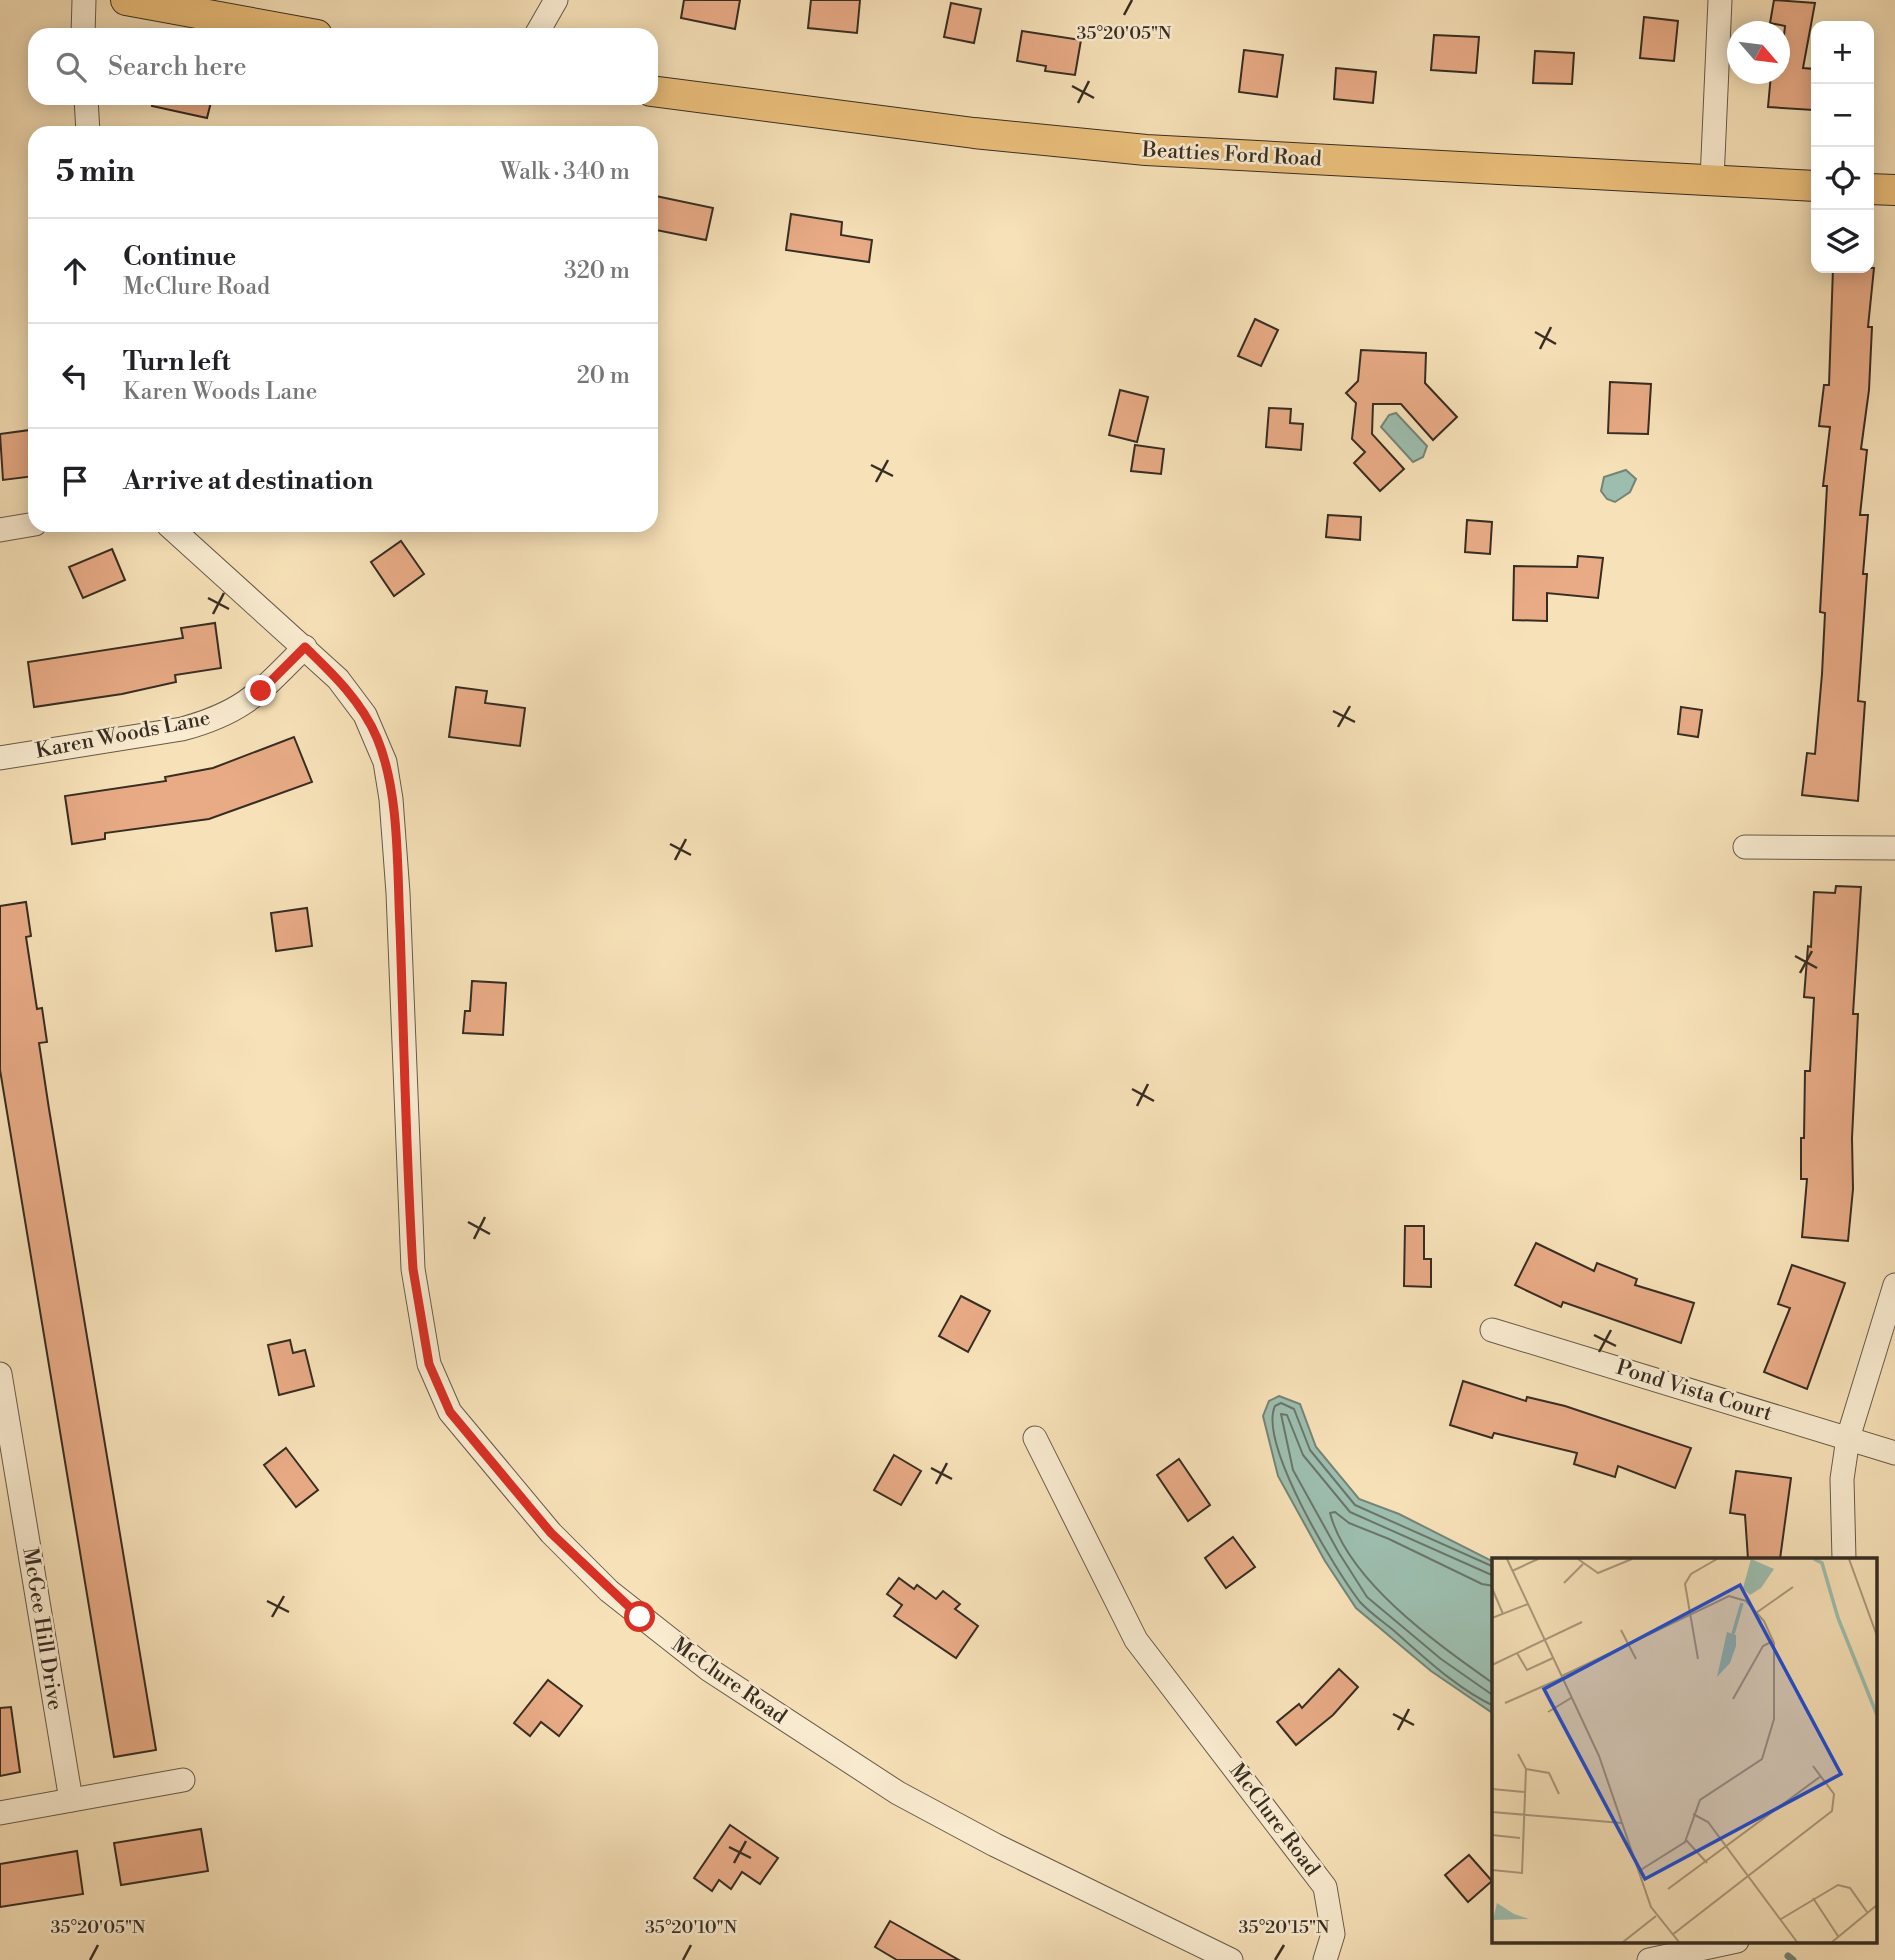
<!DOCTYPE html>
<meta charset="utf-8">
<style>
body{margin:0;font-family:"Libre Bodoni",serif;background:#f2f2f2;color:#202124}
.controls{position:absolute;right:21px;top:21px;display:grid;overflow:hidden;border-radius:14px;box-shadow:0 4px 18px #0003}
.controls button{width:63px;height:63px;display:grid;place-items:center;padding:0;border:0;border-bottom:2px solid #e0e0e0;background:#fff;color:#202124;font:35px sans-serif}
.compass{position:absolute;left:1727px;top:21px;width:63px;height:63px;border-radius:50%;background:#fff;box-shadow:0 4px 18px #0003;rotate:118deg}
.stop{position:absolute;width:21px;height:21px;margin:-16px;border:5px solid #d93025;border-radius:50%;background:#fff}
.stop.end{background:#d93025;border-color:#fff;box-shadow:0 2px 7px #0008}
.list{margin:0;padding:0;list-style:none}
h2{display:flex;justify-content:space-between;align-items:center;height:91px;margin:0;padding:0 28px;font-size:30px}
h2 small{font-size:23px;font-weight:400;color:#757577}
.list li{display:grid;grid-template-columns:46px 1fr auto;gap:21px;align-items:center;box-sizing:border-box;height:105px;padding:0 28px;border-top:2px solid #e0e0e0}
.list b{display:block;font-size:26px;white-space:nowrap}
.list p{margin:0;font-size:23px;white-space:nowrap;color:#757577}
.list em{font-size:23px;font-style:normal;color:#757577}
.icon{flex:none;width:38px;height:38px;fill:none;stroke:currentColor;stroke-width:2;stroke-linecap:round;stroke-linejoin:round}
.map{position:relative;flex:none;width:1895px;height:1960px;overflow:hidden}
.search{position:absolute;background:#fff;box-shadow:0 4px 18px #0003;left:28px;top:28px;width:630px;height:77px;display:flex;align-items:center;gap:18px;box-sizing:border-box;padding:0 24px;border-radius:21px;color:#757577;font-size:26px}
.panel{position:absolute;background:#fff;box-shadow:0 4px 18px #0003;left:28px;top:126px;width:630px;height:406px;border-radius:21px}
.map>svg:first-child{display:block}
.water{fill:#9dbeaf;stroke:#748477;stroke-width:2}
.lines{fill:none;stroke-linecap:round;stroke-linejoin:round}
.shore{stroke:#6a7669;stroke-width:2}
.stream{stroke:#748477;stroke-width:7}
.building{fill:#e8ab86;stroke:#362d23;stroke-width:2}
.minor-casing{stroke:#665a48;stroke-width:25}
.major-casing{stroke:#362d23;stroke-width:32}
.minor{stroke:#faecd1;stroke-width:23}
.major{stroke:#ecc07c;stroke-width:30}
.route{stroke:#d93025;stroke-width:9}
.ticks{fill:none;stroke:#362d23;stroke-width:2.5}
.labels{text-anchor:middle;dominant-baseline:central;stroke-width:5;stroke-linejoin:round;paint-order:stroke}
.street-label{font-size:21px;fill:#362d23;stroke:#faecd1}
.inset-river{fill:none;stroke:#9dbeaf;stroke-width:3.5}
.inset-road{fill:none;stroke:#aa997c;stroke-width:2}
.view{fill:#1d4ed8;fill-opacity:0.15;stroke:#1d4ed8;stroke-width:3.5}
.inset-edge{fill:none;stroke:#362d23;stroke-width:3.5}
.ticks-label{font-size:18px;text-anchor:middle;fill:#362d23;stroke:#faecd1;stroke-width:5;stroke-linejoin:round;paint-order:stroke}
</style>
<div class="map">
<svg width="1895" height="1960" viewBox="0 0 1895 1960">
<rect width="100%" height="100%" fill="#f7e1b8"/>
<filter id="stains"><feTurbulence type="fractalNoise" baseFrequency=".00286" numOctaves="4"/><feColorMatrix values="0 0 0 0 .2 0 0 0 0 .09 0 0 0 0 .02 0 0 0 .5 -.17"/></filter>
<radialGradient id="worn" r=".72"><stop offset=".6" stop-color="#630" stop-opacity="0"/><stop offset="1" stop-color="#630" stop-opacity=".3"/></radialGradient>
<g class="water">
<polygon points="1396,413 1427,446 1423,457 1413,462 1381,427 1389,415"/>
<polygon points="1626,470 1636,479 1630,492 1615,502 1607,499 1601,491 1604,477"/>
<polygon points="1279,1396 1300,1404 1316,1447 1359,1499 1399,1514 1494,1562 1494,1714 1431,1671 1356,1608 1325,1561 1278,1476 1263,1416 1269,1401"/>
</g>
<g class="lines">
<g class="shore">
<path d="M 1494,1567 L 1355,1505 L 1310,1450 L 1294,1409 L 1281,1403 L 1275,1406 C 1258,1443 1335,1570 1360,1602 C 1369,1612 1382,1621 1392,1629 C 1423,1656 1457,1689 1494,1706"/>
<polyline points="1494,1576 1350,1512 1303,1455 1287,1415 1281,1414 1293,1470 1339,1553 1367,1597 1441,1659 1494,1696"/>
<path d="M 1494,1586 L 1482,1584 L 1389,1539 L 1349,1523 L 1335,1512 L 1330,1513 C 1348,1582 1439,1645 1494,1684"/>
</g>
<polyline class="stream" points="1788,1956 1793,1960"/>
</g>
<g class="building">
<polygon points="684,0 740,0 735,29 681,18"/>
<polygon points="811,0 860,0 857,33 808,28"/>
<polygon points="1774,0 1815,3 1803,68 1815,69 1813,110 1768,107 1771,74 1780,74 1785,26 1770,23"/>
<polygon points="951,3 981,9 974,43 944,37"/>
<polygon points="1644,17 1678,21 1674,61 1640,58"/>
<polygon points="1022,31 1081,40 1075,75 1045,71 1046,66 1017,61"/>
<polygon points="1434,35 1479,37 1476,73 1431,70"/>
<polygon points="1244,50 1283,55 1277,97 1239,92"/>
<polygon points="1535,51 1574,53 1572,84 1533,83"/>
<polygon points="1336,68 1376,72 1373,103 1334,99"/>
<polygon points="153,98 212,98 207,118 152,106"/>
<polygon points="651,195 713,208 706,240 651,229"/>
<polygon points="791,214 842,222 841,235 872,240 869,262 786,250"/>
<polygon points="1833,268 1874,268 1868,327 1872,327 1869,390 1861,449 1867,450 1860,515 1868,515 1863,574 1867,574 1858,701 1865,702 1858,801 1802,795 1807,753 1815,754 1822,674 1825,613 1820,612 1827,486 1823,486 1830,427 1819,426 1824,385 1829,385"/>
<polygon points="1255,319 1278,330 1261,366 1238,356"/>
<polygon points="1361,350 1426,353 1425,383 1457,417 1433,440 1401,404 1373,404 1372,434 1404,469 1380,491 1354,463 1365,452 1352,439 1356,403 1346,393 1358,381"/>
<polygon points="1610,382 1651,384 1648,434 1608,433"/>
<polygon points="1120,390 1148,397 1137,442 1109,435"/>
<polygon points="1269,408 1291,409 1290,423 1303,424 1301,450 1266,447"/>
<polygon points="30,430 35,476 3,480 0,434"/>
<polygon points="1135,445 1164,449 1161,474 1131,471"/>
<polygon points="1328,515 1361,517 1360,540 1326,537"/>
<polygon points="1467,520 1492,522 1490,554 1465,552"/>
<polygon points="401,541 424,574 394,596 371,562"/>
<polygon points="112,549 125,580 83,598 69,567"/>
<polygon points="1578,556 1603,558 1598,598 1547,593 1547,621 1513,620 1514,566 1577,567"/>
<polygon points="215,623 221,668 175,675 176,682 122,694 34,707 28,662 183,638 181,628"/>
<polygon points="456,687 487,691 485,703 525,708 520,746 449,737"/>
<polygon points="1681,707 1702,710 1698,737 1678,734"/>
<polygon points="294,737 312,782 209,819 105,833 105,839 72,844 65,796 166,781 165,777 213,768"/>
<polygon points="1836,886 1861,887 1853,1014 1858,1014 1852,1138 1853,1189 1848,1241 1802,1237 1807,1179 1801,1179 1801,1138 1804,1138 1805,1071 1810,1071 1814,998 1804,997 1808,946 1811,947 1814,892 1835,893"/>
<polygon points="26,902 31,936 26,937 37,1009 42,1008 47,1042 39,1043 49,1109 156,1750 114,1757 0,1070 0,906"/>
<polygon points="307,908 312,946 276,951 271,913"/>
<polygon points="472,981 506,983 503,1035 463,1033 465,1011 470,1011"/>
<polygon points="1405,1226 1424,1226 1424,1259 1431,1259 1431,1287 1404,1286"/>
<polygon points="1536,1243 1594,1271 1597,1263 1637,1279 1635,1285 1694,1303 1681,1343 1563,1302 1561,1307 1515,1285"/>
<polygon points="1792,1265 1845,1283 1807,1389 1764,1372 1790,1308 1778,1304"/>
<polygon points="961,1296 990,1311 968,1352 939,1336"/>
<polygon points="290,1340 293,1353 305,1350 314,1386 279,1395 268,1345"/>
<polygon points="1463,1381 1526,1401 1527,1397 1565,1406 1691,1448 1675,1488 1618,1466 1615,1477 1574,1464 1577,1453 1494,1433 1492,1438 1450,1425"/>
<polygon points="286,1448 318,1490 296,1507 264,1465"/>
<polygon points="894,1455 921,1471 901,1505 874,1490"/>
<polygon points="1179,1459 1210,1505 1188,1521 1157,1475"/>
<polygon points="1736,1471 1791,1478 1780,1559 1748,1559 1745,1515 1730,1513"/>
<polygon points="1233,1537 1255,1567 1226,1588 1205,1558"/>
<polygon points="899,1578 914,1589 917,1585 936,1599 943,1591 960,1604 955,1609 978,1626 956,1658 894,1616 902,1605 887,1594"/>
<polygon points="1339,1669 1358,1687 1333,1715 1296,1745 1277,1722 1299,1704 1302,1708"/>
<polygon points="548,1680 582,1706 559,1736 541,1722 530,1736 514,1723"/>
<polygon points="11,1707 20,1772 0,1776 0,1708"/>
<polygon points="730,1825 778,1858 760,1884 742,1872 731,1889 719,1880 712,1891 694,1878"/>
<polygon points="201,1829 208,1871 121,1885 114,1843"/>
<polygon points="77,1851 83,1894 0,1907 0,1864"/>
<polygon points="1469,1855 1492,1881 1468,1902 1445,1875"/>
<polygon points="890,1921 959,1960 897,1960 875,1947"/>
</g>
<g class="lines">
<defs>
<g id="minor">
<polyline points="83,35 84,0"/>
<polyline points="536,35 556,0"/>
<polyline points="86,98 88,133"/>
<polyline points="1712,180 1720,0"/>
<polyline points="168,525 338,679 365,715 385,762 391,799 398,893 413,1269 429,1364 450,1412 551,1533 609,1591 708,1669 898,1793 995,1845 1231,1960"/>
<polyline points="0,530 35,524"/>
<path d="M 0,758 L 182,729 C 245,712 261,691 305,647"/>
<polyline points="1745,847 1895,848"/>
<polyline points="1492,1330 1895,1453"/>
<polyline points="0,1374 71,1800"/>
<polyline points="1035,1438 1136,1640 1325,1887 1333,1934 1325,1960"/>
<polyline points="1844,1559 1842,1479 1848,1438 1895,1285"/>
<polyline points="0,1813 183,1780"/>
<polyline points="1649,1960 1737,1941"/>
</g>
<g id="major">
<polyline points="126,0 317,35"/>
<polyline points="651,91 974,133 1146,150 1816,186"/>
<polyline points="1869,189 1895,190"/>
</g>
</defs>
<use href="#minor" class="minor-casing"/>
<use href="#major" class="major-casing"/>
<use href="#minor" class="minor"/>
<use href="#major" class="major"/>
</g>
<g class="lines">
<path class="route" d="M 261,691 L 305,647 C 333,674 362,702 377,738 C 400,793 397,870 400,928 C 404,1042 406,1156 413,1269 L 429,1364 L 450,1412 L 551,1533 L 640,1617"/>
</g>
<path class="ticks" d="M 1124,15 L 1132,0M 1072,86 L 1094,98M 1078,103 L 1089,81M 1535,332 L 1556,344M 1540,349 L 1551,327M 871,465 L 893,476M 876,482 L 888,460M 208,598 L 229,609M 213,614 L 224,593M 1333,711 L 1355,722M 1338,727 L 1350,706M 670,844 L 691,855M 675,860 L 686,839M 1795,956 L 1817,968M 1800,973 L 1812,951M 1132,1089 L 1154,1101M 1137,1106 L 1148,1084M 468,1222 L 490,1234M 474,1239 L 485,1217M 1594,1335 L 1616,1346M 1599,1352 L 1611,1330M 931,1468 L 952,1479M 936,1484 L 947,1463M 267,1601 L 289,1612M 272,1617 L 284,1596M 1393,1714 L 1414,1725M 1398,1730 L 1409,1709M 729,1847 L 751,1858M 734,1863 L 746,1841M 90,1960 L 98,1945M 683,1960 L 691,1945M 1275,1960 L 1284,1945"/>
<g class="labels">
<g class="street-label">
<text transform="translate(1232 155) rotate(3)">Beatties Ford Road</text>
<text transform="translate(123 735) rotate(-11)">Karen Woods Lane</text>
<text transform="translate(1694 1391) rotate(17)">Pond Vista Court</text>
<text transform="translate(42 1629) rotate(81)">McGee Hill Drive</text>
<text transform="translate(729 1681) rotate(35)">McClure Road</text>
<text transform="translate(1274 1820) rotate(53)">McClure Road</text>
</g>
</g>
<g transform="translate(1492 1558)">
<rect width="385" height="385" fill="#f7e1b8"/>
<path d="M 259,1 L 282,11 L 269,30 L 258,37 L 251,30 ZM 235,74 L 244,77 L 244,88 L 238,105 L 225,119 ZM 5,345 L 22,356 L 37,361 L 1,362 Z" fill="#9dbeaf"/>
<path class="inset-river" d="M 322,1 L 330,5 L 346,60 L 385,157M 241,76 L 250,45"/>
<path class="inset-road" d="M 15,1 L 107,198 L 159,349 L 187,384M 86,1 L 106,15 L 140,1M 357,1 L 385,78M 20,13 L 46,1M 72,25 L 91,6M 0,30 L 11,56M 264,55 L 301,29M 0,60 L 36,46M 129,72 L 144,101M 25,95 L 35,112 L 61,100M 206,101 L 193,26 L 199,16 L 225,1M 0,107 L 90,64M 70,118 L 237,38 L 254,43 L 272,63 L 282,85 L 282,161 L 270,201 L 208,242 L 193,284 L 147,313M 241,141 L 271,88 L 281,83M 13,145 L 70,120M 56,154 L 79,140M 34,211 L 57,215 L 67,236M 0,231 L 32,234M 0,254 L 130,265M 201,256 L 216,264 L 305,384M 0,277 L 28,280M 194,282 L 215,305M 0,312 L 30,315 L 34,211 L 26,196M 176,331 L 329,218M 321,340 L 346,378M 289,361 L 346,327 L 358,330 L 375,354M 180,377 L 340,253 L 342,236 L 321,208M 131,384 L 164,358M 340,384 L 385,347"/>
<path class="view" d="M 248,27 L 349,216 L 153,321 L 52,131 Z"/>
<rect width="385" height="385" class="inset-edge"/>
</g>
<g class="ticks-label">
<text x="1124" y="39">35°20'05"N</text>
<text x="98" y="1933">35°20'05"N</text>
<text x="691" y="1933">35°20'10"N</text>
<text x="1284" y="1933">35°20'15"N</text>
</g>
<rect width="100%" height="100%" filter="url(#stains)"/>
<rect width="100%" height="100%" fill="url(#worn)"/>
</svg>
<div class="controls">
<button>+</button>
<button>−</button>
<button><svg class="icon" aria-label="locate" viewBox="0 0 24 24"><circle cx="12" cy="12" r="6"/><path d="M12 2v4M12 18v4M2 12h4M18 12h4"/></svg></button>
<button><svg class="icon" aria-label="layers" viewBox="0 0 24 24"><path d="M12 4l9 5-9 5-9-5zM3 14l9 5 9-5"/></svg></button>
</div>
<svg class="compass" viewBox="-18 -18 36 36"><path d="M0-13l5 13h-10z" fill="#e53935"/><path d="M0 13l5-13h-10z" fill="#757577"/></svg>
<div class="stop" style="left:640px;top:1617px"></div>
<div class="stop end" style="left:261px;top:691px"></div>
<div class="search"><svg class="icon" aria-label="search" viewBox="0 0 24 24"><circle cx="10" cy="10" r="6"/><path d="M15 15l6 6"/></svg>Search here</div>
<section class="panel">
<h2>5 min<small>Walk · 340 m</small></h2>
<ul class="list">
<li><svg class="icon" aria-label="ahead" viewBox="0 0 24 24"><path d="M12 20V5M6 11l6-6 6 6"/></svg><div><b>Continue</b><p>McClure Road</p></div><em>320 m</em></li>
<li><svg class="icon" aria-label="left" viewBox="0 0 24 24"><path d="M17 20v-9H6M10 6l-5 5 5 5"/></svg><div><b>Turn left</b><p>Karen Woods Lane</p></div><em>20 m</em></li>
<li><svg class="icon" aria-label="arrive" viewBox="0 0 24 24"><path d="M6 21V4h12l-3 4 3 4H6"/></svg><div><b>Arrive at destination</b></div></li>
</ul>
</section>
</div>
